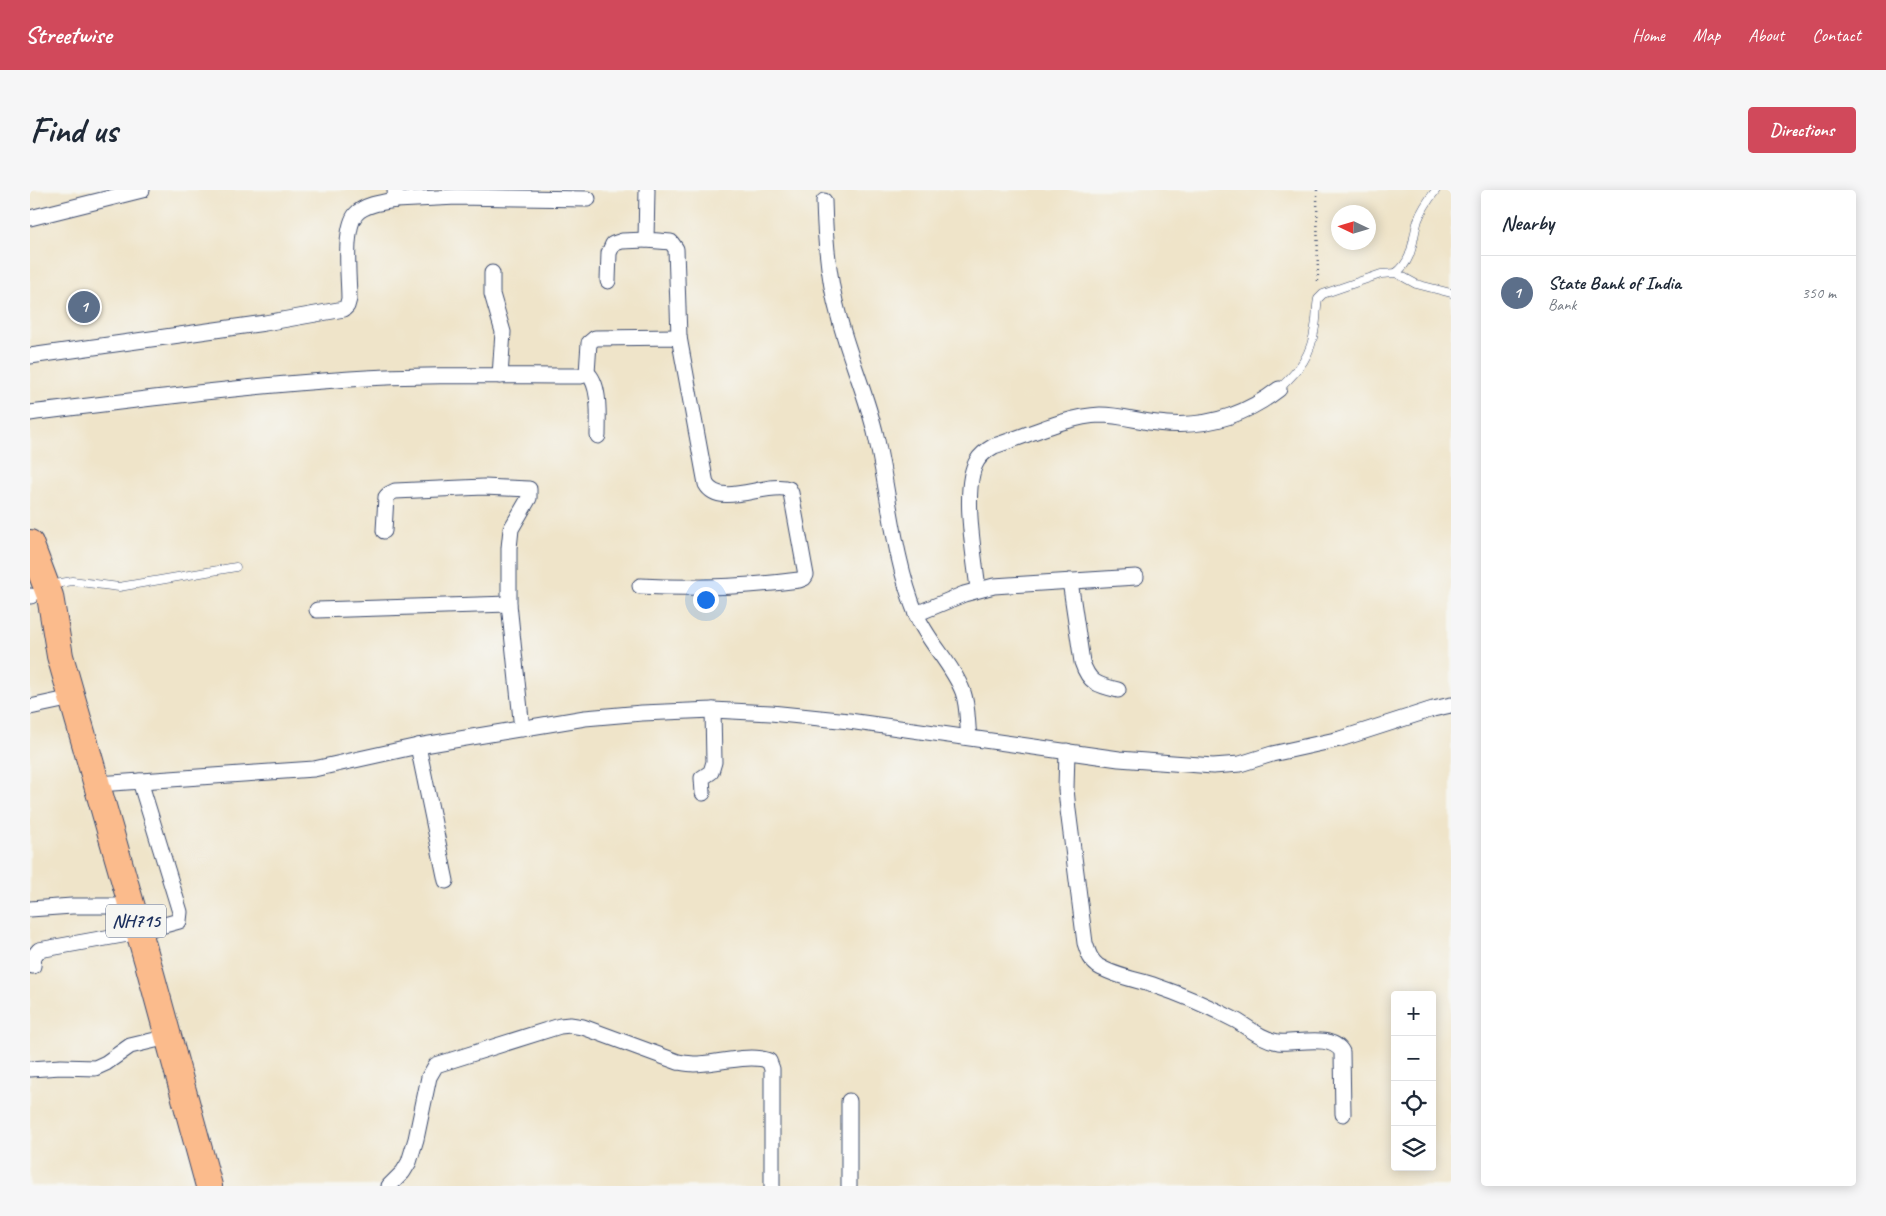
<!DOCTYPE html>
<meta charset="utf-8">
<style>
body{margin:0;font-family:Caveat,sans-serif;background:#f6f6f7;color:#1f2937}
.controls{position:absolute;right:15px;bottom:15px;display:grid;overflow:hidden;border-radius:5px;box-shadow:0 2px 12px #0003}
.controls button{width:45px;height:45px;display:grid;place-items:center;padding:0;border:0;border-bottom:1px solid #e0e1e3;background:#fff;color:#1f2937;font:25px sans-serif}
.compass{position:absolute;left:1301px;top:15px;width:45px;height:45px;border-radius:50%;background:#fff;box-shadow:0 2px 12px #0003;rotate:274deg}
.you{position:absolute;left:675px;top:409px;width:18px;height:18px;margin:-12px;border:4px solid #fff;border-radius:50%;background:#1a73e8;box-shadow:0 0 0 8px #1a73e833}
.badge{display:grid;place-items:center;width:32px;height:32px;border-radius:50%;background:#d1495b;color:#fff;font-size:16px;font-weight:700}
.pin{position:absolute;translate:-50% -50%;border:2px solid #fff;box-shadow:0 1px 5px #0006}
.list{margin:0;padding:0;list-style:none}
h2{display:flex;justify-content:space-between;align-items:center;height:65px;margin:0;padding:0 20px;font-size:21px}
h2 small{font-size:16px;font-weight:400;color:#747a83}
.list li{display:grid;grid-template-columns:32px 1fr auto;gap:15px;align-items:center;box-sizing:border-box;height:75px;padding:0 20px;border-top:1px solid #e0e1e3}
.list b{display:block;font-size:19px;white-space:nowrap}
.list p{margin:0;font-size:16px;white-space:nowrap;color:#747a83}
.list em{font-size:16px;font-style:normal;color:#747a83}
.icon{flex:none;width:28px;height:28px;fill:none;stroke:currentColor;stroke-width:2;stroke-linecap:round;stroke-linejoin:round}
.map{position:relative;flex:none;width:1421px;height:996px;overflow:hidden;border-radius:5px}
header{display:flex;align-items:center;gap:30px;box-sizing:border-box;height:70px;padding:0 25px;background:#d1495b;color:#fff}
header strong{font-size:24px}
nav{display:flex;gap:28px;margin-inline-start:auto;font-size:18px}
.intro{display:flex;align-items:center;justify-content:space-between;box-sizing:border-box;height:120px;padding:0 30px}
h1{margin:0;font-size:35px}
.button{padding:12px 22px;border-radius:5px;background:#d1495b;color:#fff;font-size:18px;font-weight:700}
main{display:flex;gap:30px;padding:0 30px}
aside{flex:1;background:#fff;border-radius:5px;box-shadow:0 2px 12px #0003}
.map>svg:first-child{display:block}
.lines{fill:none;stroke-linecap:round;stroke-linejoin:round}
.lane-casing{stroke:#3b4a6e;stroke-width:9}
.street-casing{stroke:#3b4a6e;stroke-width:17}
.highway-casing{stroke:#3b4a6e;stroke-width:28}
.path{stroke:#3b4a6e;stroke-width:2.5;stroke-dasharray:1 4;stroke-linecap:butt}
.lane{stroke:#fff;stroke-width:8}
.street{stroke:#fff;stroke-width:15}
.highway{stroke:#fbbb8c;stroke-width:26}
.labels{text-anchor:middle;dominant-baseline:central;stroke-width:4;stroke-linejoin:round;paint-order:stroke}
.shield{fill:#f6f6f2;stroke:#5d6b8a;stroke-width:1}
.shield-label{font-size:19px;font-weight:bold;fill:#1b2f5e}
</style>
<header>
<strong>Streetwise</strong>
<nav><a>Home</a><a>Map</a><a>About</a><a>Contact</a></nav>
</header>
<div class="intro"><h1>Find us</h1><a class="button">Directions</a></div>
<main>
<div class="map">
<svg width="1421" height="996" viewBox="0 0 1421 996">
<rect width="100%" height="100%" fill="#f6f6f2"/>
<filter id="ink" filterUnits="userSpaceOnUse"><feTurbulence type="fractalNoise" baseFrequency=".02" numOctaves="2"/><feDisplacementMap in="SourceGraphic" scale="10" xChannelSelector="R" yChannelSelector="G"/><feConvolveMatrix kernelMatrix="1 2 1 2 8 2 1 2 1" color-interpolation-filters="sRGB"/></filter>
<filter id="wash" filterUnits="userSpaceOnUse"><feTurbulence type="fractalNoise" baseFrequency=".0096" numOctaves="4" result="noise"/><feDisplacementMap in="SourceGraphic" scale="20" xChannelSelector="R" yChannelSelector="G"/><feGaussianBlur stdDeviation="1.12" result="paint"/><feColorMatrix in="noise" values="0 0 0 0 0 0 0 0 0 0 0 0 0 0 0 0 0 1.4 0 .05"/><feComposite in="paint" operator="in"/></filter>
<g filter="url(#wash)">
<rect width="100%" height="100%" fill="#efe4c9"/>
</g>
<g filter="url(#ink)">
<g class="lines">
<defs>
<g id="lane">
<path d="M 1366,83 C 1384,70 1382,49 1388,30 C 1392,19 1399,9 1406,0"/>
<path d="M 1249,199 C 1270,179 1281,166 1285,137 C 1287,127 1286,118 1288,109 L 1293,104 L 1351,84 L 1366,83 L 1386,94 L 1421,103"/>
<polyline points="20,395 42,391 89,397 206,377"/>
</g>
<g id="street">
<polyline points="617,0 616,50 641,52 646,59 649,147"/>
<polyline points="366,10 427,7 558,9"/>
<path d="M 794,11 C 795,50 798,89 809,127 C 819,167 837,206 846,246 C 859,303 864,370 886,424 C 898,452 923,475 933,502 C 938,516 937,532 939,547"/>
<polyline points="0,28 112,0"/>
<polyline points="462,83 462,104 473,142 470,186"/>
<polyline points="578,91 579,63 583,54 592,51 616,50"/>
<path d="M 0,166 L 235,133 L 314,119 L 317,116 L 319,109 C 319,88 313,39 326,24 C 335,14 354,12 366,10 L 365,0"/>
<path d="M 557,183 C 571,194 568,229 568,246"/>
<path d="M 0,223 C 107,210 213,196 320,189 C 397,184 474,186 551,186 L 557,183 L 559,153 L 565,148 L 649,147 L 676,294 C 690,319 737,291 759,299 L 761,303 L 776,385 L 774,388 L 769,390 C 716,397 664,399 610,396"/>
<polyline points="354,341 356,307 359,304 365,301 454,297 499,299 499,308 481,339 479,358 479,414 492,539"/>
<path d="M 1040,391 L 1052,472 C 1059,493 1067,495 1088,500"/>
<path d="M 948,399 C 945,369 931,297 947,271 C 951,264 957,260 964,256 C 996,246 1038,226 1070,225 C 1090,225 1108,231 1127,233 C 1173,239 1213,227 1249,199"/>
<polyline points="0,406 1,406"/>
<polyline points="287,420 479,414"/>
<polyline points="886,424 934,404 964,396 1106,387"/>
<polyline points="0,517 42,508"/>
<polyline points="388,556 416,691"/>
<path d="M 1037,561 L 1036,599 L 1038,620 L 1055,753 C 1058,762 1060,770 1068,776 C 1084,786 1108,790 1126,796 C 1153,805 1182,818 1207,831 C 1220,839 1232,849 1248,852 C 1266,854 1302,843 1312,862 L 1313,924"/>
<polyline points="68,594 284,579 388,556 555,528 612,523 683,520 741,523 819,531 1089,569 1183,576 1210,574 1242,564 1310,549 1403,519 1421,515"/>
<polyline points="673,603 672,588 681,582 684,572 683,520"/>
<polyline points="0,719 42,716 102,716"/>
<polyline points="3,776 4,766 9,760 109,742 149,731 150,722 110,591"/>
<polyline points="0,879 31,877 65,878 76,873 100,856 138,847"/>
<path d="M 359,996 L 373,982 L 379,972 L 386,949 L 399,887 L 406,875 L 530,836 L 540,835 L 553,837 L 648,872 C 654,873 659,874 664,874 C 684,874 722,863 739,871 L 742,879 L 742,996"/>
<polyline points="819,996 819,911"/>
</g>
<polyline id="highway" points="0,353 20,406 30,466 118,773 179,996"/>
</defs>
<use href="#lane" class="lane-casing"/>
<use href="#street" class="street-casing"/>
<use href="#highway" class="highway-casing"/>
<polyline class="path" points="1287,0 1288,95"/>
<use href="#lane" class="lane"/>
<use href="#street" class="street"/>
<use href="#highway" class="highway"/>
</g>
</g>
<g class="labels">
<rect class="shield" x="76" y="714.5" width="60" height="33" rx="4"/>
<g class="shield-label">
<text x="106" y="731">NH715</text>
</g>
</g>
</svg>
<div class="controls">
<button>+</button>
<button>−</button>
<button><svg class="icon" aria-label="locate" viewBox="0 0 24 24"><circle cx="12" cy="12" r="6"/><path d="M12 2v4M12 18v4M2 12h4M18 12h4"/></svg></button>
<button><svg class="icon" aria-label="layers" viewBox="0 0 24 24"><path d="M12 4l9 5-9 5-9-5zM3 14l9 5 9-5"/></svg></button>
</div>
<svg class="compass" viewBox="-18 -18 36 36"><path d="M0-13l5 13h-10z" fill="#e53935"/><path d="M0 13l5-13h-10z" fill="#747a83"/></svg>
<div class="you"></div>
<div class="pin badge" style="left:54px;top:117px;background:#5c6f8a">1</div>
</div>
<aside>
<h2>Nearby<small></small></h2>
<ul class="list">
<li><span class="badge" style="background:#5c6f8a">1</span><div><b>State Bank of India</b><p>Bank</p></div><em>350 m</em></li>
</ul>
</aside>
</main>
